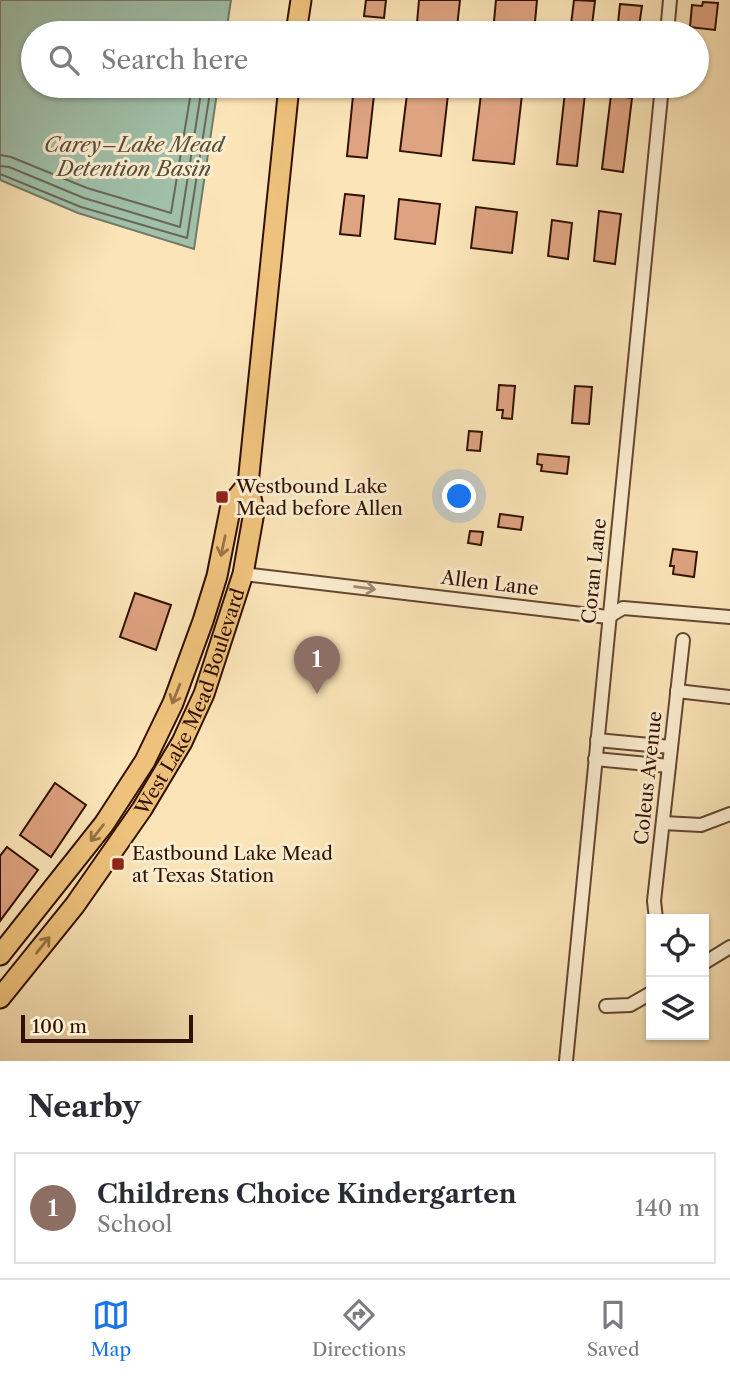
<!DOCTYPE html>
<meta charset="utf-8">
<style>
body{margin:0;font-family:"Libre Caslon Text",serif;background:#f7f7f7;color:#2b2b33}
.controls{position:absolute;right:21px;bottom:21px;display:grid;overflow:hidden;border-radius:0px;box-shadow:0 2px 5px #0004}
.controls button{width:63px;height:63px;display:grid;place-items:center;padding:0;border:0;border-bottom:2px solid #e1e1e2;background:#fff;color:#2b2b33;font:35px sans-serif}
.scale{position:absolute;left:21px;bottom:18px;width:172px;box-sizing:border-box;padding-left:7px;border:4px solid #321102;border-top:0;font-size:19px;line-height:24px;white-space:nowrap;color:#321102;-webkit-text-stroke:5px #fceed1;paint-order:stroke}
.you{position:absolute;left:460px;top:497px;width:24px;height:24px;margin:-18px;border:5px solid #fff;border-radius:50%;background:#1a73e8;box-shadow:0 0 0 10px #1a73e833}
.badge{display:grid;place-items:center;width:46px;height:46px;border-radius:50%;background:#1a73e8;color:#fff;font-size:23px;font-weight:700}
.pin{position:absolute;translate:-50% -58px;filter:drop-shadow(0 2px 4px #0008)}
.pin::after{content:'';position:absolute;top:37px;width:24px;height:21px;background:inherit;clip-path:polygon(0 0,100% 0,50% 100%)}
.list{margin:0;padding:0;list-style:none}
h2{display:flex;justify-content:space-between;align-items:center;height:91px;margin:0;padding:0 28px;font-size:30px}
h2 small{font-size:23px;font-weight:400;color:#7c7c81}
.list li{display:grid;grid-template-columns:46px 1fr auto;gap:21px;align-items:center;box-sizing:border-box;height:112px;margin:0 14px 14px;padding:0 14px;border:2px solid #e1e1e2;border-radius:0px}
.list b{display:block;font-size:26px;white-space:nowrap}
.list p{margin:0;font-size:23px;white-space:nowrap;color:#7c7c81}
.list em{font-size:23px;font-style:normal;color:#7c7c81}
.icon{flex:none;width:38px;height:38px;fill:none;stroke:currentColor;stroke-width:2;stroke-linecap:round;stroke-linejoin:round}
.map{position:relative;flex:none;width:730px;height:1061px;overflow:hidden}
.search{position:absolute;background:#fff;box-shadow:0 2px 5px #0004;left:21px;right:21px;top:21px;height:77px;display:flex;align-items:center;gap:18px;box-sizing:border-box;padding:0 24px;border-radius:38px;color:#7c7c81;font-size:26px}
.sheet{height:217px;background:#fff}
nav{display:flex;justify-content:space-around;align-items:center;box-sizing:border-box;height:98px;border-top:2px solid #e1e1e2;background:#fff;font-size:19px;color:#7c7c81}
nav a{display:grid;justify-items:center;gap:4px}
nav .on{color:#1a73e8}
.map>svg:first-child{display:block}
.water{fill:#a0c0aa;stroke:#747a67;stroke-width:2}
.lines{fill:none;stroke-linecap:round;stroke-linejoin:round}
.shore{stroke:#696856;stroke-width:2}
.building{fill:#dea381;stroke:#321102;stroke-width:2}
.minor-casing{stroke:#644630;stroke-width:16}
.primary-casing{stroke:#321102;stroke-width:23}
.minor{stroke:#fceed1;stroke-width:12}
.primary{stroke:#eec27c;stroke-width:19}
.oneway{stroke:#997245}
.oneway2{stroke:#a18b74}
.poi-dot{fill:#8f2418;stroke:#fceed1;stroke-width:2.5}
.labels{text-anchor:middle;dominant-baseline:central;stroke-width:6;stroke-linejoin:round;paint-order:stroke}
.poi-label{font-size:19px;fill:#321102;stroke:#fceed1;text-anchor:start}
.street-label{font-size:19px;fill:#321102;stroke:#fceed1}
.water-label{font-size:21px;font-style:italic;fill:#584e3d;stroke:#fceed1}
</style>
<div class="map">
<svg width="730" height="1061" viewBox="0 0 730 1061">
<rect width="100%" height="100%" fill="#fbe5b8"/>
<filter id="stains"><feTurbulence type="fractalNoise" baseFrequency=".00286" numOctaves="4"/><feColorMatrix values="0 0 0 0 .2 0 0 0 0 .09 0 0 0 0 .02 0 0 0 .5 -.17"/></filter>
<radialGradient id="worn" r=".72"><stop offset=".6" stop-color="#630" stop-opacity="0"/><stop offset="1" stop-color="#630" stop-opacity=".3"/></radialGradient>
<polygon class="water" points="0,0 231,0 226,33 33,33 33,86 218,86 194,249 78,213 0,180"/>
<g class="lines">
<g class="shore">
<polyline points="0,155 11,157 87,188 171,213 192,86"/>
<polyline points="0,166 9,167 84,198 180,227 202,86"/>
<polyline points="0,174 81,207 187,238 211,86"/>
</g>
</g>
<g class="building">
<polygon points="366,0 386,0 384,18 364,16"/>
<polygon points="419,0 460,0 457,27 417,23"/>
<polygon points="496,0 537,0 534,33 493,32"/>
<polygon points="574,0 595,1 591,33 570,33"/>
<polygon points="703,2 718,3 715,30 690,27 692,5 702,6"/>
<polygon points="620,4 642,6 638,33 617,33"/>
<polygon points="354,86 375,86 367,158 347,156"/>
<polygon points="408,86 449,86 441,156 400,151"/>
<polygon points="482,86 523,86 514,164 473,160"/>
<polygon points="565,92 585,94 577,166 557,164"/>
<polygon points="611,95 632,98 623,172 602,169"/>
<polygon points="345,194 364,196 360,236 340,234"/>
<polygon points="399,199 440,204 435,244 395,239"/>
<polygon points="476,207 517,212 512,253 471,248"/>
<polygon points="599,211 621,214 615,264 594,261"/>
<polygon points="552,220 572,223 568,259 548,256"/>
<polygon points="499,385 515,386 512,419 502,418 503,410 497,410"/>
<polygon points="575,386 592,387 589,424 572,423"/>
<polygon points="469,431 482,432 480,451 467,450"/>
<polygon points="538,454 569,457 567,474 541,471 542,465 537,464"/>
<polygon points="500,514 523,517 521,530 498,527"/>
<polygon points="470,531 483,532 481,545 468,543"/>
<polygon points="673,549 697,552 694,577 673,574 674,566 670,566"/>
<polygon points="135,593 171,605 156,650 120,637"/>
<polygon points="55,783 86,805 51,857 20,835"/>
<polygon points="7,847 38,870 0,921 0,856"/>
</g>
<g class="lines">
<defs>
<g id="minor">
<polyline points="667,33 670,0"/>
<polyline points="243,574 608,617 623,608 730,617"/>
<polyline points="677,691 730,697"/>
<polyline points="597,740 671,747"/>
<polyline points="595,759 669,766"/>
<polyline points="663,823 701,825 730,814"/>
<polyline points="656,919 654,901 683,640"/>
<polyline points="704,963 730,947"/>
<polyline points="606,1006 630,1005 651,993"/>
<polyline points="566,1061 662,86"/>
</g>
<g id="primary">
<polyline points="296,33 301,0"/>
<polyline points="0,955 104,824 145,761 173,703 203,621 217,576 231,505 248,484"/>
<path id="s1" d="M 0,998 L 75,905 L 142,809 L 182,742 L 204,694 L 243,574 L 254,512 L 248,484 L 289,86"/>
</g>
</defs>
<use href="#minor" class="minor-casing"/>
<use href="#primary" class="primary-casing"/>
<use href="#minor" class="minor"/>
<use href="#primary" class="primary"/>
</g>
<defs><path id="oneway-shaft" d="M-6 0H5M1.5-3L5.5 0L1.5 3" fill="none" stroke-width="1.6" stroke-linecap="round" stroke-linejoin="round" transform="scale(1.75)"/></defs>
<g class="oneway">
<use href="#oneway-shaft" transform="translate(223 546) rotate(102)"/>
<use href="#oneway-shaft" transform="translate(176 694) rotate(112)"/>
<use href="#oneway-shaft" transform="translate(97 833) rotate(128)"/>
<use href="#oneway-shaft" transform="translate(43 945) rotate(-51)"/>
</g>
<use class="oneway2" href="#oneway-shaft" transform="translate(365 588) rotate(7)"/>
<g class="poi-dot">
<rect x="215" y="490" width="14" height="14" rx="3.5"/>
<rect x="111" y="857" width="14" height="14" rx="3.5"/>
</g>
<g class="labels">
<g class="poi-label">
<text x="236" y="486">Westbound Lake<tspan x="236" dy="22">Mead before Allen</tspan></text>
<text x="132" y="853">Eastbound Lake Mead<tspan x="132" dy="22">at Texas Station</tspan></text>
</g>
<g class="street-label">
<text transform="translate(594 571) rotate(-84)">Coran Lane</text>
<text transform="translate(490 583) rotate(7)">Allen Lane</text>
<text stroke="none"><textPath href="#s1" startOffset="355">West Lake Mead Boulevard</textPath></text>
<text transform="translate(648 778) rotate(-84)">Coleus Avenue</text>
</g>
<g class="water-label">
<text x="134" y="144">Carey–Lake Mead<tspan x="134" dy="24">Detention Basin</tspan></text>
</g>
</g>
<rect width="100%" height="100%" filter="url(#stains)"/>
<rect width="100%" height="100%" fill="url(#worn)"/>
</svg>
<div class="controls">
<button><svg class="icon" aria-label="locate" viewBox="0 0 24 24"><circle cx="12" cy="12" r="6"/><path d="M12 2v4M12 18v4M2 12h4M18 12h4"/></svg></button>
<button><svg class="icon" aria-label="layers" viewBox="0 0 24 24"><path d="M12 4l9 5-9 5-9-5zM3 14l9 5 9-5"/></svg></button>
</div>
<div class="scale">100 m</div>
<div class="you"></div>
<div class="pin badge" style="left:317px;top:694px;background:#8d6e63">1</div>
<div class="search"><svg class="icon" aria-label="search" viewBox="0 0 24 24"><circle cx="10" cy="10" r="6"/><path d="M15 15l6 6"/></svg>Search here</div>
</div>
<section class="sheet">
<h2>Nearby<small></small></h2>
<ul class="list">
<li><span class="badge" style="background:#8d6e63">1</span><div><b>Childrens Choice Kindergarten</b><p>School</p></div><em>140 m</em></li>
</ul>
</section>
<nav>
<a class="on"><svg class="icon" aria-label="map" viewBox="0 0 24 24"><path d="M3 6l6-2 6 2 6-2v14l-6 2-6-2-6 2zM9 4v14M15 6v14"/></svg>Map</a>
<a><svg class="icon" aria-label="directions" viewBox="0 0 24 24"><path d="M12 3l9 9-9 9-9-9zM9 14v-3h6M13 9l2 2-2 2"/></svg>Directions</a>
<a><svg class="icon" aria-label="saved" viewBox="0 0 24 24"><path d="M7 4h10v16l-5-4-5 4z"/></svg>Saved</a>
</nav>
